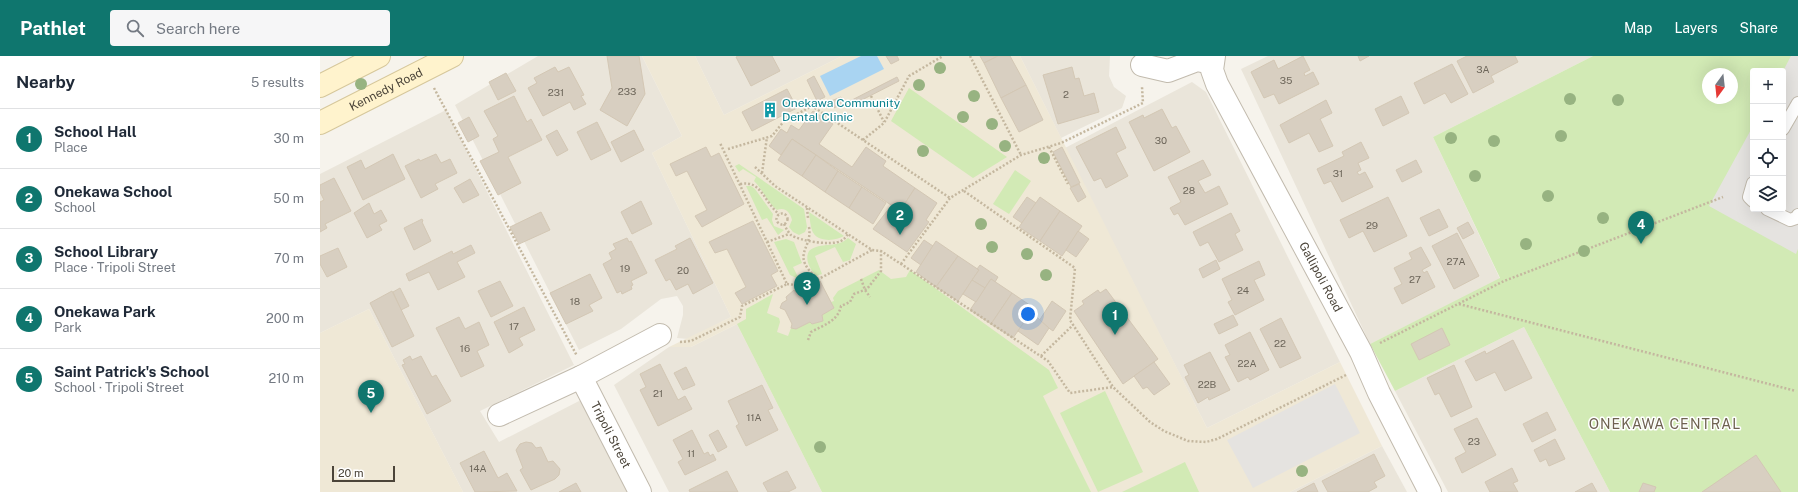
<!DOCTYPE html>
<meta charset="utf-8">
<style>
body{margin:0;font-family:"Public Sans",sans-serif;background:#f6f6f7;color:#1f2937}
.controls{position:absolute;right:12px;top:12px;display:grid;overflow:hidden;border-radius:4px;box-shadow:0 4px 16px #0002}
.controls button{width:36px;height:36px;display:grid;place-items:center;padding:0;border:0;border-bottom:1px solid #e0e1e3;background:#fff;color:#1f2937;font:20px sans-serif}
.compass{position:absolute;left:1382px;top:12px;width:36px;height:36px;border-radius:50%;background:#fff;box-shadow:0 4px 16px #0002;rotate:195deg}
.scale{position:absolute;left:12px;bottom:10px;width:63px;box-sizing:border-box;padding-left:4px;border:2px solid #4b4439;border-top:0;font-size:11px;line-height:14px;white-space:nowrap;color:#4b4439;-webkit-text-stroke:3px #fff;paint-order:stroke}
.you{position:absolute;left:708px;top:258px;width:14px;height:14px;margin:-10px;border:3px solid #fff;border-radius:50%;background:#1a73e8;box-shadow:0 0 0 6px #1a73e833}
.badge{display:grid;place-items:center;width:26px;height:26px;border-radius:50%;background:#0f766e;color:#fff;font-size:13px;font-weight:700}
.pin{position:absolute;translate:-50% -33px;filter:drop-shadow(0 1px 2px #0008)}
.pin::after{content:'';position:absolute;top:21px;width:14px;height:12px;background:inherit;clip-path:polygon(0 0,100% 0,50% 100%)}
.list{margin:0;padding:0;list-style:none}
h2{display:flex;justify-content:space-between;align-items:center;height:52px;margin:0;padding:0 16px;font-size:17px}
h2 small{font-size:13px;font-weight:400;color:#747a83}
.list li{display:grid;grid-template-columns:26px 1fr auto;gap:12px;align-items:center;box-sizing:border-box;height:60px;padding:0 16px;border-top:1px solid #e0e1e3}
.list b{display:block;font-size:15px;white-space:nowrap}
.list p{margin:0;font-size:13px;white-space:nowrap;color:#747a83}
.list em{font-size:13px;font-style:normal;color:#747a83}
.icon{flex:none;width:22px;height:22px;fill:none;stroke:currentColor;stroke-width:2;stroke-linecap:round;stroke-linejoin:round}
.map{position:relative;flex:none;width:1478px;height:436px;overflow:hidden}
header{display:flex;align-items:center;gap:24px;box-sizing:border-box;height:56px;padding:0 20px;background:#0f766e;color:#fff}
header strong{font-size:19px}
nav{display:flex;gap:22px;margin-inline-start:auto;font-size:14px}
.search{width:280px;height:36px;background:#f6f6f7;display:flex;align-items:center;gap:10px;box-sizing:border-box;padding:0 14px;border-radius:4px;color:#747a83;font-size:15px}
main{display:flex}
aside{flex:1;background:#fff}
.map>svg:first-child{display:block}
.residential{fill:#eae5da}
.education{fill:#efe8d6}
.green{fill:#d2eab5;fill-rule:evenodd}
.parking{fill:#e5e3e0}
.water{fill:#a9d4f2}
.building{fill:#d8cfc1;stroke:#d3c7b4}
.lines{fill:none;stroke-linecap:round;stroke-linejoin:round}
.lane-casing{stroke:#c2bbae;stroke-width:14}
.street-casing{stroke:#c2bbae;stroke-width:24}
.secondary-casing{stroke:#d6c79b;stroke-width:24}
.path{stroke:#c4b79f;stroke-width:2.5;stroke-dasharray:2 2;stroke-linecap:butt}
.lane{stroke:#fff;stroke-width:12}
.street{stroke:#fff;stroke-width:22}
.secondary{stroke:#fff3cd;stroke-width:22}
.tree{fill:#97b381}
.labels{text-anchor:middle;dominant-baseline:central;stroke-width:3;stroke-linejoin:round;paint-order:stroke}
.number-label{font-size:10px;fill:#6e675b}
.street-label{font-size:12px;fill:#4b4439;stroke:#fff}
.culture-label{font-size:12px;fill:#0d838f;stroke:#fff;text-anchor:start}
.quarter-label{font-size:14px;letter-spacing:1px;fill:#6e6250;stroke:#fff}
</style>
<header>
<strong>Pathlet</strong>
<div class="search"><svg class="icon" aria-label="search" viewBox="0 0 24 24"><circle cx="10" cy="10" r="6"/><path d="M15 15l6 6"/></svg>Search here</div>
<nav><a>Map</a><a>Layers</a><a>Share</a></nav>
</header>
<main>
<aside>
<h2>Nearby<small>5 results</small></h2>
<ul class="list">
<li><span class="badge">1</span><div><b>School Hall</b><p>Place</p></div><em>30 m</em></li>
<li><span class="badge">2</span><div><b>Onekawa School</b><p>School</p></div><em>50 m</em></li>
<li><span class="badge">3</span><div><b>School Library</b><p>Place · Tripoli Street</p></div><em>70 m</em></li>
<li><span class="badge">4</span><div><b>Onekawa Park</b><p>Park</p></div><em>200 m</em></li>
<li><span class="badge">5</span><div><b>Saint Patrick's School</b><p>School · Tripoli Street</p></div><em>210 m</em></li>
</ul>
</aside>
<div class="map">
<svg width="1478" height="436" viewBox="0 0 1478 436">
<rect width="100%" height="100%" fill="#f6f3ec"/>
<g class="residential">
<polygon points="218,0 322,0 362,80 332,97 411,261 368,283 357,282 363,259 363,250 357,240 341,243 301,273 259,294 135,49"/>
<polygon points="375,0 522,0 404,59"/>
<polygon points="700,0 790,0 789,20 794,31 806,40 802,52 741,82"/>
<polygon points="948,0 1273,0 1113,81 1180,223 1050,288 921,13"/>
<polygon points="872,26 886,36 1020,306 887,372 745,92"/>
<polygon points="126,54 254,309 160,355 179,386 261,344 307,436 143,436 49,253 0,277 0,118"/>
<polygon points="417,268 502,436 349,436 294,329 349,291 371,291"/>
<polygon points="1204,271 1290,436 1128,436 1075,335"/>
<polygon points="1062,390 1087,436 970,436"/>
</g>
<g class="education">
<polygon points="322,0 375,0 404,59 522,0 700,0 887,372 1020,306 1062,390 970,436 502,436 417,268 371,291 349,291 411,261 332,97 362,80"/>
<polygon points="49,253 143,436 0,436 0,277"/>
</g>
<g class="green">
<path d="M 1273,0 L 1478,0 L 1478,436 L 1290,436 L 1204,271 L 1075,335 L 1050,288 L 1180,222 L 1113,81 ZM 1433,15 L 1463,15 L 1463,153 L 1433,153 ZM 1388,18 L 1412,18 L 1412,42 L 1388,42 Z"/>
<polygon points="589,32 687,101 653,122 571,65"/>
<path d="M 419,108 L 484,153 L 487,171 L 485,176 L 479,179 L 473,176 L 469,171 L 472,164 C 470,156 465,151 457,154 C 447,146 443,134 434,125 L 436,121 L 423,113 L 419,116 L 415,110 Z"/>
<polygon points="695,114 711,125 689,158 673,148"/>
<polygon points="426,130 431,130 435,133 453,158 452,164 454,170 464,174 458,179 447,162 442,164"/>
<path d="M 489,156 L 524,180 C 516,185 500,186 494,178 C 490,173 490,162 489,156 Z"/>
<path d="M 528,182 L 536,188 L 530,204 L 523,206 L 515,191 L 495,200 L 502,218 L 496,220 C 491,214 484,204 489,195 C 501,185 517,193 528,182 Z"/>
<polygon points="466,183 474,186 482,207 473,211 478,221 488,217 493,222 485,226 470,219 454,186"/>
<polygon points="559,214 571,223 586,221 590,214 729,314 738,332 723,340 771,436 502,436 417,268 426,263 426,253 453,238 447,257 459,262 460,266 457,276 468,280 471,272 476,273 490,266 492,268 503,265 502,259 514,252 511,246 514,245 513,242 518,235"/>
<polygon points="785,335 823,416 778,436 740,357"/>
<polygon points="865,406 879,436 802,436"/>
</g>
<g class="parking">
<polygon points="1471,0 1478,0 1478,193 1476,198 1389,150 1433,70 1433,153 1463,153 1463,15"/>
<polygon points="1015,328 1040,377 933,432 907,384"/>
</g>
<polygon class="water" points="541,0 557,0 564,13 510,40 500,20"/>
<g class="building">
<polygon points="287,0 319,0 325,38 307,70 280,54 292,32"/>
<polygon points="418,0 452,0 460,15 431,30 416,1"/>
<polygon points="566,0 577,0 579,4 571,8"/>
<polygon points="660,0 678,0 664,7"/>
<polygon points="678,0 690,0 706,29 681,42 664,7"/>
<polygon points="983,0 990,14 984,17 985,20 993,16 999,28 959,48 954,38 944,42 931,16 954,4 958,13"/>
<polygon points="1038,0 1049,0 1040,5"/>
<polygon points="1147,0 1195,0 1198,6 1171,20 1174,26 1153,37 1137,5"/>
<polygon points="1132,8 1148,38 1131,47 1125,37 1104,48 1094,27"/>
<polygon points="235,11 238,16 249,11 264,39 261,40 266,48 254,54 250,46 223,60 208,32 217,27 214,22"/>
<polygon points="752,11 755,23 759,22 764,40 774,37 779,56 738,68 723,19"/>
<polygon points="186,17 196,35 178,44 169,26"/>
<polygon points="494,20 505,41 497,45 487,24"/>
<polygon points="577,21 579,25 532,49 530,45"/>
<polygon points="706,29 723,64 699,76 681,42"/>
<polygon points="467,33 477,52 432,75 422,56"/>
<polygon points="194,40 207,66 211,63 222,84 188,101 201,127 178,139 160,105 179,96 173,83 178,80 164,55"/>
<polygon points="1081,40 1089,57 1063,70 1055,53"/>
<polygon points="521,41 524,47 514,52 511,45"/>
<polygon points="511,44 513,49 507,51 505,47"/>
<polygon points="1006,44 1012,57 1000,63 1013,90 999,96 989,77 969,87 960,69"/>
<polygon points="842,53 852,72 856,70 870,96 834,115 809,66 823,59 824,62"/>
<polygon points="493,55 513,68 499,88 532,111 546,91 566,105 563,110 595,132 580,155 472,83 461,99 449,90 461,73 467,77 471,69 479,74"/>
<polygon points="149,61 159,80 148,86 138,67"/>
<polygon points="277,66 291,94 271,104 257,76"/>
<polygon points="796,71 806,92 796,97 808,120 786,132 781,122 774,125 756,91"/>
<polygon points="237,74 248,94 237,100 226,80"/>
<polygon points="314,74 324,94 301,106 291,86"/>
<polygon points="472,83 496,99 482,120 458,104"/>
<polygon points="1041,86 1049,102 1038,107 1041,114 1037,116 1039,119 1045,116 1053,131 1022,146 1011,125 1004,128 997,113 1024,100 1022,96"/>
<polygon points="386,91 391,101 399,97 424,148 382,171 375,160 387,154 367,115 356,120 350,108"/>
<polygon points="742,91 760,127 751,131 733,96"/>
<polygon points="73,98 85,123 43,144 27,111 41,104 45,113"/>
<polygon points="116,98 121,107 130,103 137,117 115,128 118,133 101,142 85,110 99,103 100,105"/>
<polygon points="496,99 518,115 505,136 482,120"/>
<polygon points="883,104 891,119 878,125 885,137 899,130 908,148 865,169 858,157 854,159 850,152 861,146 848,121"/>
<polygon points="1096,104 1102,116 1082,126 1076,114"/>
<polygon points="518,115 542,131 529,152 505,136"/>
<polygon points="14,122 31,155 5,168 7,172 0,176 0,146 4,144 0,136 0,129"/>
<polygon points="150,123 159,139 143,147 134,132"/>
<polygon points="759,128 766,141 758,146 750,132"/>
<polygon points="542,131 566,147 553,168 529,152"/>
<polygon points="595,132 617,147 606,164 609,166 587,196 553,173 571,150 580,155"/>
<polygon points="707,141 716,147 702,167 693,161"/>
<polygon points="720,141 740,155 720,185 699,171"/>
<polygon points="1068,141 1087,180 1054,196 1043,175 1029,182 1020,164"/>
<polygon points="321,145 332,168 312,178 301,156"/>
<polygon points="49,147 54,158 61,154 67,165 59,169 62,174 47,182 34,157"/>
<polygon points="1119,153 1128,171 1109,180 1100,162"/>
<polygon points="740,155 762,170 742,200 720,185"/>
<polygon points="221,156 230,174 199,188 190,171"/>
<polygon points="911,157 920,175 915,178 923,194 899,206 888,186 880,190 873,176"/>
<polygon points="102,163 103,165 102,166 111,185 94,194 84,172"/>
<polygon points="433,165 458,215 451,219 457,230 422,248 415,237 426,231 407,193 395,197 389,186"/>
<polygon points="1148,166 1154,177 1143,183 1137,172"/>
<polygon points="758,175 769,183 756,201 746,194"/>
<polygon points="1137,177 1159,220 1134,233 1112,190"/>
<polygon points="307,182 309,186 311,185 327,217 311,225 313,229 311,230 312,233 302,238 301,235 297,237 283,208 292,203 289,197 296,193 293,188"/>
<polygon points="370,182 393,227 373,238 368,228 356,234 350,223 346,225 335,204 357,193 355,190"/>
<polygon points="604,184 613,190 601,209 591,202"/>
<polygon points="616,185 638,200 616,231 596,216"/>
<polygon points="151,189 155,197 137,206 145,221 118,234 109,216 89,225 86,218 132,195 133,198"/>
<polygon points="1101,191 1111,209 1102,214 1104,217 1107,215 1115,231 1082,248 1074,232 1082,228 1074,212 1092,203 1089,197"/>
<polygon points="18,192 27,211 7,221 0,208 0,200"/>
<polygon points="638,200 659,214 638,245 616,231"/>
<polygon points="896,204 900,213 883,222 879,213"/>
<polygon points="939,205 945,219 934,224 944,244 915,259 908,246 912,244 902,223"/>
<polygon points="660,209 678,221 675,226 671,223 665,232 652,224 659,214 657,213"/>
<polygon points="270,218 282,242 269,249 273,255 246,268 230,237"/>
<polygon points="671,223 692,237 671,268 650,254"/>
<polygon points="652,224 665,232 656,246 643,238"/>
<polygon points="180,225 193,250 171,261 158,235"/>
<polygon points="500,225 514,252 502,259 503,265 492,268 490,266 476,273 471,272 472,268 465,254 460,252 462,247 467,244 466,241 474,234 478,238"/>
<polygon points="80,232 89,250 81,254 73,236"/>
<polygon points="786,233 838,303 803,328 754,255 764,248 762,245 778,234 780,237"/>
<polygon points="72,235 94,280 72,291 50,247"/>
<polygon points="692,237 714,252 693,282 671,268"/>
<polygon points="732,245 746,255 733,275 719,265"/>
<polygon points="204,251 215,274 199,282 203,289 189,297 174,266"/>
<polygon points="711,256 729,272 718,289 698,275"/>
<polygon points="913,259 918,269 899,278 894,268"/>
<polygon points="139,261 145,273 159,266 169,289 157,295 164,310 141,321 116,272"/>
<polygon points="961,262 981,302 960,312 940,273"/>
<polygon points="1122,272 1130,289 1099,304 1091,288"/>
<polygon points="930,276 949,314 930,324 928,321 918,326 905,301 910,299 905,289"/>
<polygon points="1193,284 1212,322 1185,335 1175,316 1156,325 1145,305 1165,295 1166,298"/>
<polygon points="890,296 910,334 889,344 888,341 878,347 865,321 869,319 864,309"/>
<polygon points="90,300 92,304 101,300 112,321 116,319 131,345 107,358 82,309 85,308 83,304"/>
<polygon points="834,306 850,328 834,339 827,331 823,333 814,320"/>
<polygon points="340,308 358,344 365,340 372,353 338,370 320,334 326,331 320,318"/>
<polygon points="1134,309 1152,351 1131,361 1119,337 1115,339 1107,322"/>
<polygon points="366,311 375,329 363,334 354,317"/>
<polygon points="442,329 453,352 448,354 458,374 426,390 416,370 419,368 408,345"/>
<polygon points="1227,356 1236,374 1212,386 1203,368"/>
<polygon points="1157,362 1176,399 1142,417 1135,402 1146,396 1134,373"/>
<polygon points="372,374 384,398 388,396 390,400 393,398 396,404 365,419 358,406 363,403 353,384"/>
<polygon points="398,374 407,391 398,396 389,379"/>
<polygon points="1235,383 1245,403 1229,410 1226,403 1220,406 1214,394"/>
<polygon points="206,386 212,387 216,392 221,391 228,406 233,405 240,413 239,419 235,423 211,434 200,414 203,412 196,394 200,388"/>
<polygon points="164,395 178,422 187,417 197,435 155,436 140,407"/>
<polygon points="1054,398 1065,420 1054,426 1057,431 1048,436 1008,436 1002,425"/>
<polygon points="1436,399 1461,436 1382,436"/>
<polygon points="1192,412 1198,425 1193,427 1198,436 1170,436 1165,426"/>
<polygon points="407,415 418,436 370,436 369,434"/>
<polygon points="467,415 476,432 468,436 448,436 443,427"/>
<polygon points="256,427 261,436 239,436"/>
<polygon points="994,427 998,436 977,436"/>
<polygon points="1272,427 1277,436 1255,436"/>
<polygon points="1323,427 1336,431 1334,436 1319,436"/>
</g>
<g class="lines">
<defs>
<g id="lane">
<polyline points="1463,73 1478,47"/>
<polyline points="1433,127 1429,141 1433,145"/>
<polyline points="1447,153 1470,164 1476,162 1478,159"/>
</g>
<g id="street">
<path id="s1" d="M 894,0 L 892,14 L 897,28 L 1041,296 L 1059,337 L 1110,436"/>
<polyline points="822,9 848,15 877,4 892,7"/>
<path id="s2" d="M 261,321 L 320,436"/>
<polyline points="179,359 261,321 340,279"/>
</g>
<g id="secondary">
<polyline points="0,30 59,0"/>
<path id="s3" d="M 0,67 L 132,0"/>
</g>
</defs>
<use href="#lane" class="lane-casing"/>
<use href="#street" class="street-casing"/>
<use href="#secondary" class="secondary-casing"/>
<g class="path">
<polyline points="650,0 701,99"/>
<polyline points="114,32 257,300"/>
<polyline points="551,40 564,66"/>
<polyline points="543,84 564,67 589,20 623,0"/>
<polyline points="729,91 748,128"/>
<polyline points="408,93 452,80 464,65 492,50 630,142"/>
<polyline points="435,111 455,130 552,194 561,195 581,208 728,305 750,337 793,331"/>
<polyline points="442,117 447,81"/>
<path d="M 420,128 C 442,124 443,145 459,158"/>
<polyline points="644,135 755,212 750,264 793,331 830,366 844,375 868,385 886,386 897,383 1026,319"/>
<polyline points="487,152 488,162"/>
<circle cx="462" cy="163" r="5.5"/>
<path d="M 464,168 C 466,172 468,176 471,179 C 480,185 511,190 521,185 C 524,183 526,181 528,178"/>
<path d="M 489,171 C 493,194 469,198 498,223"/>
<polyline points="447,186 469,178"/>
<polyline points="581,208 630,142 701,99 741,87 823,47 822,31"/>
<polyline points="541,223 545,234 550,241"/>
<polyline points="467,228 486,230 552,194"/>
<polyline points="1139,248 1476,335"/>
<path d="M 488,284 L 491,276 C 504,269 518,265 521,250 L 530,246 L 534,238 L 547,233 L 561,215 L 561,195"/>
<polyline points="360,286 371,285 420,261 422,250 467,228 400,87"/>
<polyline points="1060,287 1184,225 1403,141"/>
<polyline points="721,300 753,269"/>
</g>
<use href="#lane" class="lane"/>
<use href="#street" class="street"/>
<use href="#secondary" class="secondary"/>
</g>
<g class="tree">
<circle cx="620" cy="12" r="6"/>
<circle cx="41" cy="28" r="6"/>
<circle cx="599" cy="29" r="6"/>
<circle cx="654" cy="40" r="6"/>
<circle cx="1250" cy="43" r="6"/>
<circle cx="1298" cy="44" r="6"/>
<circle cx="643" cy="61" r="6"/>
<circle cx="672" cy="68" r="6"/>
<circle cx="1241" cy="80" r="6"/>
<circle cx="1131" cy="82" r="6"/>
<circle cx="1174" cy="85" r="6"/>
<circle cx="685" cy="90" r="6"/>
<circle cx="603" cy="95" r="6"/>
<circle cx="724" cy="102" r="6"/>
<circle cx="1155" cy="120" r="6"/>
<circle cx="1228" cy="140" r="6"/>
<circle cx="1283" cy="162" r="6"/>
<circle cx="661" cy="168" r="6"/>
<circle cx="1206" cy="188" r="6"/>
<circle cx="672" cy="191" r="6"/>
<circle cx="1264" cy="195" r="6"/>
<circle cx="707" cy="198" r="6"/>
<circle cx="726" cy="219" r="6"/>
<circle cx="500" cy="391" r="6"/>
<circle cx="982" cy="415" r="6"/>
</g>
<defs>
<symbol id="building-bare" viewBox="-9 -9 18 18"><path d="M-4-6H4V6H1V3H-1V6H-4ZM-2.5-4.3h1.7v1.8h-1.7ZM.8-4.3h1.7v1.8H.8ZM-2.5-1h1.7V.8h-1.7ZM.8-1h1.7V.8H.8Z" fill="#0f9aa8" stroke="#fff" stroke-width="2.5" paint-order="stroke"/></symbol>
</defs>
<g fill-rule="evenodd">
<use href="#building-bare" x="439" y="43" width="22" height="22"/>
</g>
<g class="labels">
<g class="number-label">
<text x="1163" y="13">3A</text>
<text x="966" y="24">35</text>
<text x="307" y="35">233</text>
<text x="236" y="36">231</text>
<text x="746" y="38">2</text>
<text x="841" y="84">30</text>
<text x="1018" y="117">31</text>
<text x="869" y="134">28</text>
<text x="1052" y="169">29</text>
<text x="1136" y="205">27A</text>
<text x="305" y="212">19</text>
<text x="363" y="214">20</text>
<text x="1095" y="223">27</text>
<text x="923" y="234">24</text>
<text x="255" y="245">18</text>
<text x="194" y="270">17</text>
<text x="960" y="287">22</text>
<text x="145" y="292">16</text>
<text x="927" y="307">22A</text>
<text x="887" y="328">22B</text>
<text x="338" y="337">21</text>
<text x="434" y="361">11A</text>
<text x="1154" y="385">23</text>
<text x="371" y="397">11</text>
<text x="158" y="412">14A</text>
</g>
<g class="street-label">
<text stroke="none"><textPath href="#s3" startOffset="74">Kennedy Road</textPath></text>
<text stroke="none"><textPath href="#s1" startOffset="248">Gallipoli Road</textPath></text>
<text stroke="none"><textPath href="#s2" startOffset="65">Tripoli Street</textPath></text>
</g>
<g class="culture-label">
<text x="462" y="47">Onekawa Community<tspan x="462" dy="14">Dental Clinic</tspan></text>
</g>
<g class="quarter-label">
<text x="1345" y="368">ONEKAWA CENTRAL</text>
</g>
</g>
</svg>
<div class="controls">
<button>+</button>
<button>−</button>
<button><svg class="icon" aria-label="locate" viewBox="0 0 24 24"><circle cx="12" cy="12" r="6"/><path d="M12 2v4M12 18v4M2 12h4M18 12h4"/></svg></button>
<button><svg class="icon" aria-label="layers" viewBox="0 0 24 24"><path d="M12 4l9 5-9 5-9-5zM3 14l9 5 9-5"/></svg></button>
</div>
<svg class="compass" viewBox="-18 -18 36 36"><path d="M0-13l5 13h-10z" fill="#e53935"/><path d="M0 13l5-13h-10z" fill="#747a83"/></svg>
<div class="scale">20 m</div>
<div class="you"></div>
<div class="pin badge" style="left:795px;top:279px">1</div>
<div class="pin badge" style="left:580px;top:179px">2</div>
<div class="pin badge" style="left:487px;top:249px">3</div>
<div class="pin badge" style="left:1321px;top:188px">4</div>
<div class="pin badge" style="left:51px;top:357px">5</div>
</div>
</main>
